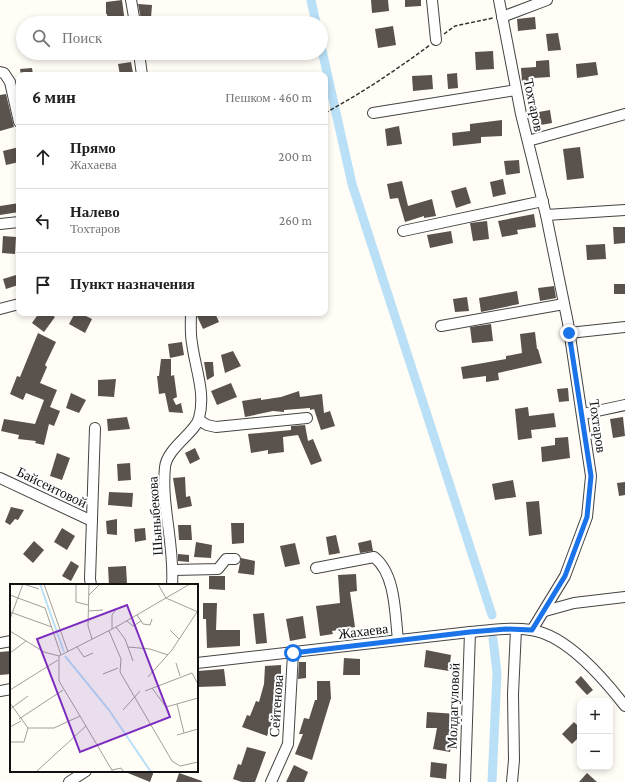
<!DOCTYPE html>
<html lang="ru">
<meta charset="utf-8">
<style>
body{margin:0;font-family:"Crimson Pro",serif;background:#f6f6f6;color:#222}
.controls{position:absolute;right:12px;bottom:12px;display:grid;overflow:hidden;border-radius:8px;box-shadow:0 2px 6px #0003}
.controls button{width:36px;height:36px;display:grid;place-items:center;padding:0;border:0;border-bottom:1px solid #e0e0e0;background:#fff;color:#222;font:20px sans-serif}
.stop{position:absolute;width:12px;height:12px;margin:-9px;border:3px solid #1a73e8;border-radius:50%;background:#fff}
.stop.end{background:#1a73e8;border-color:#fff;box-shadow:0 1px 4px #0008}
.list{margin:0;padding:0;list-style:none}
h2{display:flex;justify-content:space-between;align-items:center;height:52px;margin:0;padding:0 16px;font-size:17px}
h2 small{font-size:13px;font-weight:400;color:#767676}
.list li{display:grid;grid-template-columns:26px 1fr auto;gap:12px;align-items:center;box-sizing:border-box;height:64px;padding:0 16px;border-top:1px solid #e0e0e0}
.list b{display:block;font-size:15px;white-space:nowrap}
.list p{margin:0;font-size:13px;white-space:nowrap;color:#767676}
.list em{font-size:13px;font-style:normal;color:#767676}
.icon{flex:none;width:22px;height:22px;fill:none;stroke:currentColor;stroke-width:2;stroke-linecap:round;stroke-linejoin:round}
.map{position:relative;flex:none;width:625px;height:782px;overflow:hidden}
.search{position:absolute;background:#fff;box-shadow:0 2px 6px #0003;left:16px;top:16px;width:312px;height:44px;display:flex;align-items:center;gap:10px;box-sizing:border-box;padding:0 14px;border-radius:22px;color:#767676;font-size:15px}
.panel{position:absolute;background:#fff;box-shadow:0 2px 6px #0003;left:16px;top:72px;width:312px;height:244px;border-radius:8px}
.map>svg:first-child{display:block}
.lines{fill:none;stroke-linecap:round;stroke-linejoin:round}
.canal{stroke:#b9e0f7;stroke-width:9}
.building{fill:#5a524d}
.minor-casing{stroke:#444;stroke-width:12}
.path{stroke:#333;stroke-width:1.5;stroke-dasharray:4 2;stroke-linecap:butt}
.minor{stroke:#fff;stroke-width:10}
.route{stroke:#1a73e8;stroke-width:5}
.labels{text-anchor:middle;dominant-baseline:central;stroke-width:4;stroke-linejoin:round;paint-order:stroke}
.street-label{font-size:14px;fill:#111;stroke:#fff}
.inset-river{fill:none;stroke:#b9e0f7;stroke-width:2}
.inset-road{fill:none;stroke:#a09f9a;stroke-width:1}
.view{fill:#7b2cbf;fill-opacity:0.15;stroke:#7b2cbf;stroke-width:2}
.inset-edge{fill:none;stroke:#111;stroke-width:2}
</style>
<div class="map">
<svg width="625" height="782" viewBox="0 0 625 782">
<rect width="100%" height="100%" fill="#fffdf5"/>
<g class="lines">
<g class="canal">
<polyline points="311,0 316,23"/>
<polyline points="321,46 352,184 492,615"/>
<polyline points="492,782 497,673 493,639"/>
</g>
</g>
<g class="building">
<polygon points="122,0 125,23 108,23 107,14 106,14 106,2"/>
<polygon points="371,0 388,0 389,11 372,13"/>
<polygon points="405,0 421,0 421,6 405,7"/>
<polygon points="138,4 152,5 151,18 141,19"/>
<polygon points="535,17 536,29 518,31 517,19"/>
<polygon points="393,26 396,45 378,48 375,29"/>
<polygon points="558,33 561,50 548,51 546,34"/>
<polygon points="493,51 494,69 476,70 475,52"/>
<polygon points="549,60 550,77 534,78 534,81 522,82 521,68 536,67 536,61"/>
<polygon points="131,62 133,73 120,75 118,64"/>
<polygon points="596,62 598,75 577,78 576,64"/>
<polygon points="32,68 33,75 21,75 20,69"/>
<polygon points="457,73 458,88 448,89 447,74"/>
<polygon points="432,75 433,89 413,91 412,76"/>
<polygon points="6,94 14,127 0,131 0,95"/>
<polygon points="550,110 552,123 535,126 533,113"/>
<polygon points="502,120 502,136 481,137 481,143 453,146 452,133 470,131 470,124"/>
<polygon points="399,126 402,144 387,146 385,129"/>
<polygon points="19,147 19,162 6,165 3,151"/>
<polygon points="580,147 584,178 567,180 563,149"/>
<polygon points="519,160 520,173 506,175 504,161"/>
<polygon points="503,179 506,194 493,197 490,182"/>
<polygon points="402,181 408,206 432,199 436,216 424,218 424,216 405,222 398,198 390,199 387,184"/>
<polygon points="466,187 471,203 456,208 451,191"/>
<polygon points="19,203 19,212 0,215 0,206"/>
<polygon points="534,214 536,227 517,230 518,234 502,237 498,221"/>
<polygon points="487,221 489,239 473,241 470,223"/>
<polygon points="613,227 625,227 625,243 614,244"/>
<polygon points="451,231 453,243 430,248 427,235"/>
<polygon points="3,236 16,237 15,254 2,253"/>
<polygon points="605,244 606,259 587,260 586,245"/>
<polygon points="16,275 18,285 6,289 3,279"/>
<rect x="614" y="284" width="11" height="10"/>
<polygon points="554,286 556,298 540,301 538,288"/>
<polygon points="517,291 519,304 481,312 479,298"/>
<polygon points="467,297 469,311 455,312 453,299"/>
<polygon points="39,313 49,313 55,317 44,332 32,323"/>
<polygon points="75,313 80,313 92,319 85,333 69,324"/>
<polygon points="205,313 215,313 219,322 203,329 197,316"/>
<polygon points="491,324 493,341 472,343 470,327"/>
<polygon points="535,332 537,349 538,349 542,363 498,373 499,380 486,382 486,376 463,379 461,367 506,359 506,356 522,353 520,334"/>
<polygon points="38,333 56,342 45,365 47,367 40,383 57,390 50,407 60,411 54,426 49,424 44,445 35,443 36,441 18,439 19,435 1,431 4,419 35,424 44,400 26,393 23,400 10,394 17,376 20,377"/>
<polygon points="182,342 184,355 170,358 168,344"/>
<polygon points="233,351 241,366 225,373 221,355"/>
<polygon points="161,359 171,359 171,376 174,375 177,397 173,399 176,405 181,403 183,413 169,412 165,393 159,394 157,376 159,376"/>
<polygon points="204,362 213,362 214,376 207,380"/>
<polygon points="116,379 114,397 98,396 98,380"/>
<polygon points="231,383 237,397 217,405 211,391"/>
<polygon points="568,388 569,401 559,402 557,389"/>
<polygon points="299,391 300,397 322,394 324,413 330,411 335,426 321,430 314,409 310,410 310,408 284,410 284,412 273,411 245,417 242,401 261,398 261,400 281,397"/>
<polygon points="71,393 86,400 79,413 66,408"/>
<polygon points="528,407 529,416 554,413 556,427 531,430 532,438 518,440 515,409"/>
<polygon points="127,417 130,429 108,431 107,419"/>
<polygon points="623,417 625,436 613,438 610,419"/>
<polygon points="305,425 308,441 313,439 322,461 311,465 298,435 283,437 284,452 268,454 268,450 251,453 248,434 291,430 291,426"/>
<polygon points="568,437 570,458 542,462 541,447 555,445 555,438"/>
<polygon points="195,448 200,459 190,464 185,453"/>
<polygon points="57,453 70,458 62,480 50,476"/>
<polygon points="130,463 131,480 118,481 117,464"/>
<polygon points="185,477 186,497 190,496 192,506 178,509 173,478"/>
<polygon points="513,480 516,497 495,500 492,484"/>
<polygon points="625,482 625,495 619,496 617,483"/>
<polygon points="109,492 133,493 132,507 108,505"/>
<polygon points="539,501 542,534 529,536 526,502"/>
<polygon points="11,507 24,510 18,520 15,519 10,525 5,522"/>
<polygon points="117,519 117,535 107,534 106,521"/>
<polygon points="231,523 244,523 244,543 232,544"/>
<polygon points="178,525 191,525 192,540 179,540"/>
<polygon points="62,528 75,536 67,550 54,542"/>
<polygon points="145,528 146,540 135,542 134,529"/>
<polygon points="336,535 340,553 329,555 326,537"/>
<polygon points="371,540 373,551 360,553 358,543"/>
<polygon points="34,541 44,550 33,563 23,554"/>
<polygon points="196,542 212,545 211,558 194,557"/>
<polygon points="295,543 300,564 285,567 280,546"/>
<polygon points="178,554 189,555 189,562 178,561"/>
<polygon points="241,558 255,561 254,575 238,573"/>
<polygon points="71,561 79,566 71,581 62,576"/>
<polygon points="126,566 127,584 109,585 108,567"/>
<polygon points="356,574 357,591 350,592 355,627 332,631 333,634 320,636 316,606 340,603 338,575"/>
<polygon points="209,576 225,576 225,590 209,589"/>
<polygon points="203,603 217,603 216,630 240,630 240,646 207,648 206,619 203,619"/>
<polygon points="264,613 267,643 256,644 253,614"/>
<polygon points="303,616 306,638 290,641 286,619"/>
<polygon points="426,650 451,655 449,671 424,667"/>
<polygon points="11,651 11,674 0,675 0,652"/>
<polygon points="344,658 360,659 360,675 343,675"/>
<polygon points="299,662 306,662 306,678 298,679"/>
<polygon points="281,665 281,690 277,708 267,736 242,727 247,715 250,716 256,701 259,702 264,684 265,666"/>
<polygon points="224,669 226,686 197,687 197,671"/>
<polygon points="581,676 593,690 587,695 575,682"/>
<polygon points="317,681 330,681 331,698 312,760 295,754 303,734 299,734 304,718 309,719 315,700 317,700"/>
<polygon points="427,712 457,714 456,729 454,729 450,752 433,749 437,728 426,728"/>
<polygon points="574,722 580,728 580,736 572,744 562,734"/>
<polygon points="247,747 266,752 255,782 242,782 233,779 238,764 241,765"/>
<polygon points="431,762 447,764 446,779 430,777"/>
<polygon points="294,765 308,772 304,782 286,782"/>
<polygon points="123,771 154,771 150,782"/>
<polygon points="179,773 202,781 202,782 176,782"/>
<polygon points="587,773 597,782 579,782"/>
</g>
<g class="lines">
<defs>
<g id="minor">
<polyline points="131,0 135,23"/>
<polyline points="432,0 436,40"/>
<polyline points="499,0 521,114 546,215"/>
<polyline points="502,17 547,0"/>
<polyline points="139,53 142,75"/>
<polyline points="0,72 4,73 10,82 19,122"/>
<polyline points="373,113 516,90"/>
<polyline points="528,141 625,114"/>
<polyline points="0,224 19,222"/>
<polyline points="403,231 543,201"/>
<polyline points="0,309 19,304"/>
<polyline points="441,326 564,304"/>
<polyline points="569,333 625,327"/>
<polyline points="583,414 625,405"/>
<polyline points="199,420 207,425 216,427 307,418"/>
<polyline points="0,478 92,521"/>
<path d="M 316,568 L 374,557 C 396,574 395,615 398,640"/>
<polyline points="173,570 218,569 226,559 235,559"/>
<polyline points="91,585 90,579 95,428"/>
<path d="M 172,585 C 175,546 161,506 165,467 C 167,448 196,432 199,418 C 206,393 195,368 192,343 C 190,333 191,323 191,313"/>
<polyline points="545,611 574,603 625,597"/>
<polyline points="532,630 565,576 587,517 591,476 568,323 546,215 625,210"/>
<polyline points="0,643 11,641"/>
<path d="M 197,663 L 470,632 C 490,630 511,627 531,630 C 567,635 604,679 625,706"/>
<polyline points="0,691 11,689"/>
<polyline points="69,782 86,771"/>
<polyline points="271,782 288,744 293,653"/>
<polyline points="465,782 470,632"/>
<polyline points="512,782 514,760 513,694 516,629"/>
</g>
</defs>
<use href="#minor" class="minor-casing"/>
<g class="path">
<polyline points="444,34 455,26 493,18"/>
<path d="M 325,113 C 362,93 396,70 430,45"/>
</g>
<use href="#minor" class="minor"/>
</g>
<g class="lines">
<polyline class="route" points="293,653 470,632 506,629 532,630 565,576 587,517 591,476 569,333"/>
</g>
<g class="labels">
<g class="street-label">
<text transform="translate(534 105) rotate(78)">Тохтаров</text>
<text transform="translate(598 426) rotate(82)">Тохтаров</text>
<text transform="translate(52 487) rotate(26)">Байсеитовой</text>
<text transform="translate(155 516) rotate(-94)">Шыныбекова</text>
<text transform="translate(363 631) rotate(-7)">Жахаева</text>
<text transform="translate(276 706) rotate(-86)">Сейтенова</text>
<text transform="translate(453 706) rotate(-88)">Молдагуловой</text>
</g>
</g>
<g transform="translate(10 584)">
<rect width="188" height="188" fill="#fffdf5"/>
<path class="inset-river" d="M 30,0 L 54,68M 55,72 L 99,126 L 141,188"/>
<path class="inset-road" d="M 13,0 L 29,5M 34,0 L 58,68M 66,0 L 66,18 L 78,21M 79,0 L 78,42 L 82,55M 148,0 L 156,14 L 188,28M 0,11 L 35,24 L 51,71M 79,11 L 90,0M 78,27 L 93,26M 0,28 L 42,43M 127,31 L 133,40 L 140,41 L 142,35M 0,35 L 13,0M 117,37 L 123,42 L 131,37M 106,43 L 115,55 L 123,77M 102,45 L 102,31 L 107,24M 160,46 L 169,55M 0,47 L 34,68 L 49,72 L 106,43 L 180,0M 99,47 L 111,75 L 110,88 L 162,177 L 170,182 L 188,178M 67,63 L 74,73 L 83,69M 118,63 L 140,65 L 158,71M 0,69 L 16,57M 166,79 L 170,92M 93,90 L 108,84M 138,93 L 162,66 L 187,28M 142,104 L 156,123 L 188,114M 0,106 L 48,76M 135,107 L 182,89 L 188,100M 0,119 L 18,144 L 44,144 L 70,132 L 49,97 L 49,72M 167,120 L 174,149M 0,125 L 18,112M 113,126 L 130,107M 70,132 L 103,188M 9,135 L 53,106M 0,143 L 11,137M 167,151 L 188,145M 0,158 L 14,158 L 18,144M 102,186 L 111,184 L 114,188M 26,188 L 76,142"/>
<path class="view" d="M 117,21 L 160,133 L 70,168 L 27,55 Z"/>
<rect width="188" height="188" class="inset-edge"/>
</g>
</svg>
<div class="controls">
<button>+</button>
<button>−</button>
</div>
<div class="stop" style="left:293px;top:653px"></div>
<div class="stop end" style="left:569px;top:333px"></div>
<div class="search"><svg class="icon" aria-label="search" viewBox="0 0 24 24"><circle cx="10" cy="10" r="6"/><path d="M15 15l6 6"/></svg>Поиск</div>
<section class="panel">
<h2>6 мин<small>Пешком · 460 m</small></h2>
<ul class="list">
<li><svg class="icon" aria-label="ahead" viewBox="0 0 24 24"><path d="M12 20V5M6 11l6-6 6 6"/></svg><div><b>Прямо</b><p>Жахаева</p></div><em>200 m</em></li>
<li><svg class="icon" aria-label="left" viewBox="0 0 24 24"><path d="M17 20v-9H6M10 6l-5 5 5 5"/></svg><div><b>Налево</b><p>Тохтаров</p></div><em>260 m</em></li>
<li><svg class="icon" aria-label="arrive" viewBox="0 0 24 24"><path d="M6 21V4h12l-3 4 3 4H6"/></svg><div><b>Пункт назначения</b></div></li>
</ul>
</section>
</div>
